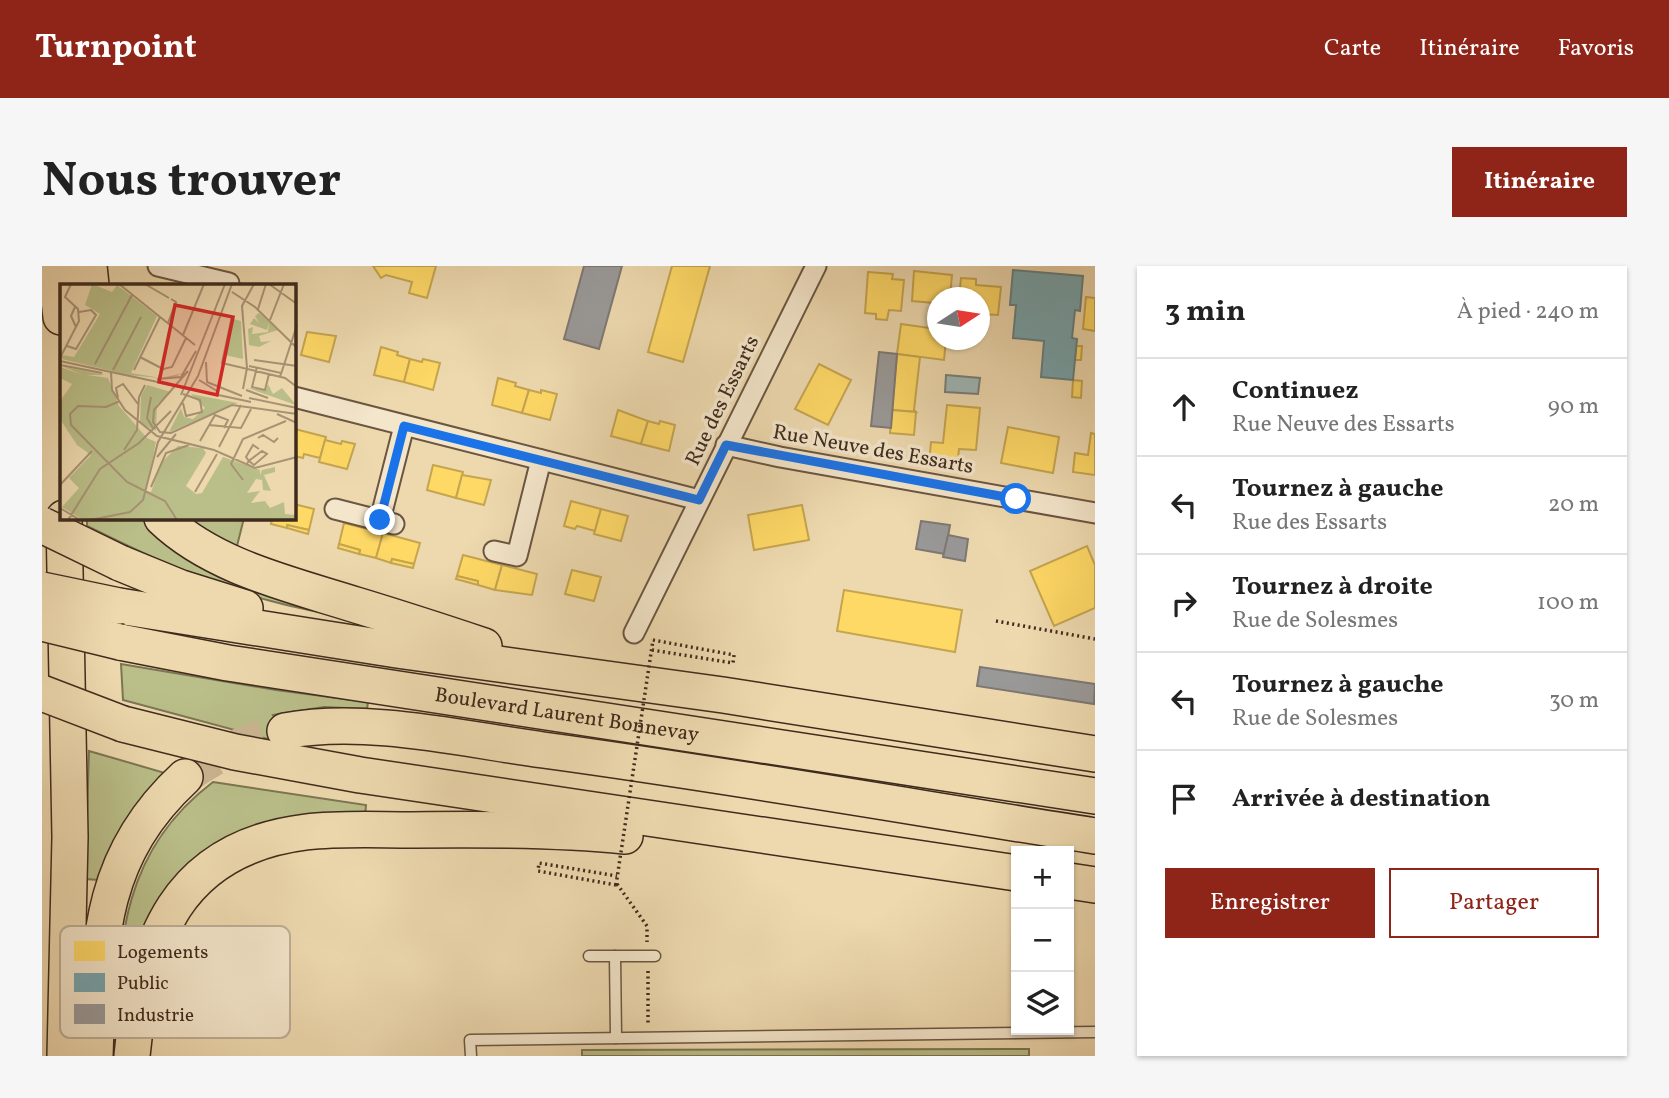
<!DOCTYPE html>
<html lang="fr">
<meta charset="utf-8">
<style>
body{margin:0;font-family:Vollkorn,serif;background:#f6f6f6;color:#222}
.controls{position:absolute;right:21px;bottom:21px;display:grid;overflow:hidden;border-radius:0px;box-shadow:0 2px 5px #0004}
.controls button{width:63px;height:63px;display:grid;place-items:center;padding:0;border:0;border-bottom:2px solid #e0e0e0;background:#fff;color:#222;font:35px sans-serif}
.compass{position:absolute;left:885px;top:21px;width:63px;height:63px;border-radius:50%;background:#fff;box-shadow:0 2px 5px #0004;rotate:78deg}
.stop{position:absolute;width:21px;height:21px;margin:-16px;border:5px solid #1a73e8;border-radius:50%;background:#fff}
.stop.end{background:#1a73e8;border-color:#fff;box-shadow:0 2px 7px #0008}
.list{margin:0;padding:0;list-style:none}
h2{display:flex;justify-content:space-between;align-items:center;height:91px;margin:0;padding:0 28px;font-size:30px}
h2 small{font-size:23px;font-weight:400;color:#767676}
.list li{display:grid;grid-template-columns:46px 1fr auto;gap:21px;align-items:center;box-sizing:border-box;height:98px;padding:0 28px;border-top:2px solid #e0e0e0}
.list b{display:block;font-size:26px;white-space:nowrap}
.list p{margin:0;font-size:23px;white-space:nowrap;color:#767676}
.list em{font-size:23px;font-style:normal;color:#767676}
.actions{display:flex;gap:14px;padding:21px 28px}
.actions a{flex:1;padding:16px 0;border:2px solid #8f2418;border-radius:0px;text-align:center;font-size:24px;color:#8f2418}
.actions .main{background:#8f2418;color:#fff}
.icon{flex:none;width:38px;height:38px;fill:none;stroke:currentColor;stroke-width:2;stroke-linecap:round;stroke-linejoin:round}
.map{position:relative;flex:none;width:1053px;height:790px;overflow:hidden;border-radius:0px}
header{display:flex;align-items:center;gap:42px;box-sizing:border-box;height:98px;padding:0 35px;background:#8f2418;color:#fff}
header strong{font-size:33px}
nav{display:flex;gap:38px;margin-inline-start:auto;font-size:24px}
.intro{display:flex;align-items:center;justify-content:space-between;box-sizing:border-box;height:168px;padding:0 42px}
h1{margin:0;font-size:49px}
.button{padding:18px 32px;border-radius:0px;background:#8f2418;color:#fff;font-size:24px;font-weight:700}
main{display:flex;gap:42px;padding:0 42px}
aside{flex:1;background:#fff;border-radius:0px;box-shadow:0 2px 5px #0004}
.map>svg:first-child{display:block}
.green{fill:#babf89;stroke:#7c7553;stroke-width:2}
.water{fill:#9fb7b7;stroke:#797f79;stroke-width:2}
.homes{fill:#ffd966;stroke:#c5a550;stroke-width:2}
.public{fill:#76a5af;stroke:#668083;stroke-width:2}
.industry{fill:#999;stroke:#7e7874;stroke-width:2}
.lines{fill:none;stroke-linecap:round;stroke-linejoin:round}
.highway-tunnel{stroke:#cbb692;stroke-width:35;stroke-dasharray:35 18;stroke-linecap:butt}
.lane-casing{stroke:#6b5642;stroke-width:13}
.street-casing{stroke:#6b5642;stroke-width:23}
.highway-casing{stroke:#3f2b1d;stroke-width:38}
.path{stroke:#3f2b1d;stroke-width:3.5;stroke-dasharray:2 3.5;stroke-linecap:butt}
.lane{stroke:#f4e6cb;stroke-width:10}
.street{stroke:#f4e6cb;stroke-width:19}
.highway{stroke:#eed9af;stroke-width:35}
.highway-bridge-casing{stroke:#3f2b1d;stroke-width:38;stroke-linecap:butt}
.path-bridge{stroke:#3f2b1d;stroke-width:3.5;stroke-dasharray:2 3.5;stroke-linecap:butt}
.highway-bridge{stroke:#eed9af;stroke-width:35}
.route{stroke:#1a73e8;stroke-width:9}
.labels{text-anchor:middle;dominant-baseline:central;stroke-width:7;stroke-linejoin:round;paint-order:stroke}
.street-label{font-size:21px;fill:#3f2b1d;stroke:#f4e6cb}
.inset-road{fill:none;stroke:#a89375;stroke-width:2}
.view{fill:#d62828;fill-opacity:0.15;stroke:#d62828;stroke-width:3.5}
.inset-edge{fill:none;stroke:#3f2b1d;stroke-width:3.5}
.key{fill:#f4e6cb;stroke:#beae97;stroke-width:2}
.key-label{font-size:19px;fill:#3f2b1d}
</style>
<header>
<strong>Turnpoint</strong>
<nav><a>Carte</a><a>Itinéraire</a><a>Favoris</a></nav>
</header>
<div class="intro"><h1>Nous trouver</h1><a class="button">Itinéraire</a></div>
<main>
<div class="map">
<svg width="1053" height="790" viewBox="0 0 1053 790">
<rect width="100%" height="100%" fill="#eed9af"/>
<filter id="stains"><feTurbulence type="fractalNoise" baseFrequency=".00286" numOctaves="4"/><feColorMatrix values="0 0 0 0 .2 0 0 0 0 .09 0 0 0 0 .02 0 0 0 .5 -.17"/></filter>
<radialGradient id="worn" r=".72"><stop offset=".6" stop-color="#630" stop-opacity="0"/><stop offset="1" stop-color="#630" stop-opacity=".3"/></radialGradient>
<g class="green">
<path d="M 45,252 L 107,252 L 318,354 C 288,348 258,343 229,335 C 164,318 104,289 45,260 Z"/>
<polygon points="142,252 202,252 194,284"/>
<polygon points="79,398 234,424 326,436 325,443 282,441 231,449 251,477 248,479 81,434"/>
<polygon points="47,485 123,507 57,614 43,613"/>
<path d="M 171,516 L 324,539 L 323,551 L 174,587 L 81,790 L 72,790 C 77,682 76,588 171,516 Z"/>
<polygon points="987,783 987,790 540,790 540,784"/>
</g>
<polygon class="water" points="904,109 938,112 936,128 903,126"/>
<g class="homes">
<polygon points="331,0 394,0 385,32 367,27 370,16 344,9 339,12"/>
<polygon points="630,0 668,0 641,96 606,86"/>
<polygon points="872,5 910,9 908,32 895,32 895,63 890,62 892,37 870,35"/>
<polygon points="826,6 851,8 850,13 862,14 859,45 847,44 845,54 834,53 834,48 823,47"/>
<polygon points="919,12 934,13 934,19 959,21 956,49 937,48 937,32 917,32"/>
<polygon points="1044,31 1053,32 1053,65 1041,63"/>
<polygon points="859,58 895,63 895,74 904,74 902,94 855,88"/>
<polygon points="265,66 294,70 287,96 259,89"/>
<polygon points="1034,80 1040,80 1039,94 1033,94"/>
<polygon points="339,81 356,86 355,89 368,93 362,116 332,109"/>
<polygon points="855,88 878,91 872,144 874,146 850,144"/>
<polygon points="368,93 380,96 381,93 398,97 391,124 362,116"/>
<polygon points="777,98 809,114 786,159 753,143"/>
<polygon points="456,112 474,117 473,120 487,124 480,147 450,139"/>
<polygon points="1031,114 1040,115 1039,132 1030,131"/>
<polygon points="487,124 499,127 499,124 515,128 508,154 480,147"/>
<polygon points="905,139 938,142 934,184 917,183 915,202 887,197 889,176 901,177"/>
<polygon points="576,144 606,155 599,178 569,170"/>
<polygon points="850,144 874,146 872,169 848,167"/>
<polygon points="606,155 617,158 618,155 633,159 627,185 599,178"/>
<polygon points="966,161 1017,171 1011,207 959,197"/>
<polygon points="253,163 284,171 278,192 262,188 261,192 252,190"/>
<polygon points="1049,167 1053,168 1053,209 1031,206 1033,187 1046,189"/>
<polygon points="283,174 299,178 300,175 313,178 305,203 277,196"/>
<polygon points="391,199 421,206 414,232 385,224"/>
<polygon points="420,209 449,214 442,239 414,232"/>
<polygon points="529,235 559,243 553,265 535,260 533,263 522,260"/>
<polygon points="252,238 272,243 267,264 245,259 245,262 229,258 230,252 252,252"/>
<polygon points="760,239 767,274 712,284 706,249"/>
<polygon points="559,243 586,250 579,275 552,268"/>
<polygon points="302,257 341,267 334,292 317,288 318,284 297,278"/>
<polygon points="245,259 267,264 266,268 245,262"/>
<polygon points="341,267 378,277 372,298 350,293 349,297 334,292"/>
<polygon points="297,278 318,284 317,288 296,282"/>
<polygon points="1045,280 1053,299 1053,342 1012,360 988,305"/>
<polygon points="421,289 460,299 453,324 436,319 436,315 415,310"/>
<polygon points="350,293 372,298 371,302 349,297"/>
<polygon points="460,299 495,308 490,329 453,324"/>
<polygon points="530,304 559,311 552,335 523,328"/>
<polygon points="415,310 436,315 436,319 414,313"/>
<polygon points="802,324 920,344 913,386 795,365"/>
</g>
<polygon class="public" points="971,4 1041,10 1038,45 1033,44 1030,72 1035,73 1031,114 999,111 1002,75 971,72 974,39 968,39"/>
<g class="industry">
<polygon points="542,0 580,0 557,83 522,73"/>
<polygon points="837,86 855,88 849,162 829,160"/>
<polygon points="879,255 908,259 903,288 874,283"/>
<polygon points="906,269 926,273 923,295 901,291"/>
<polygon points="938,401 1053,418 1052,438 935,420"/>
</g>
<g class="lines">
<path class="highway-tunnel" d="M 143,511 C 175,488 204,474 243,465"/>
<defs>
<g id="lane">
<polyline points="547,690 613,690"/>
<polyline points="573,690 574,772"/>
<polyline points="429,790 428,774 1053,766"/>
</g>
<g id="street">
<polyline points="116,0 187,17 187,19"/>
<polyline points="252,131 657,234"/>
<polyline points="684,179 738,191 1053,247"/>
<polyline points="293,243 352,258"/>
<polyline points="338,254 362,160"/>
<polyline points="452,285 475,290 499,194"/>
<polyline points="592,367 774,0"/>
</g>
<g id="highway">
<polyline points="13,0 19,51"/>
<polyline points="47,0 49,19"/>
<polyline points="22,252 28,571 23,790"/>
<path d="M 120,252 C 171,301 248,318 314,339 C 357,352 400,366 442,380"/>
<polyline points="78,297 139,322 203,342"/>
<polyline points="77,340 355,384 681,429 1053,488"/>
<path id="s1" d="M 78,376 L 186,397 L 1053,530"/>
<polyline points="81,458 193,486 318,509 974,607"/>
<path d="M 243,465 C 324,450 420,473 501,484 C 686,509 869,541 1053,570"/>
<polyline points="1027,615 1053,619"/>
<path d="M 53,790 C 57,679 55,592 143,511"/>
<path d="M 90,790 C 101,675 134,582 264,566 C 299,562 335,564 370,564 C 441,563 513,563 583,570"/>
</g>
</defs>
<use href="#lane" class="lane-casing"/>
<use href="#street" class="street-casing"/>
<use href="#highway" class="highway-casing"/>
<g class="path">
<polyline points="954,355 1053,373"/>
<polyline points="610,384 691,397 692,389 611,374"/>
<polyline points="575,618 605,660 605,676"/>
<polyline points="574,619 496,605 497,597 575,610"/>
<polyline points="606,705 606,757"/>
</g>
<use href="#lane" class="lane"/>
<use href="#street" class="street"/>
<use href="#highway" class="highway"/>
<defs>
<g id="highway-bridge">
<polyline points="0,259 78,297"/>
<polyline points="0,324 77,340"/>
<polyline points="0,357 78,376"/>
<polyline points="0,427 81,458"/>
</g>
</defs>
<use href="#highway-bridge" class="highway-bridge-casing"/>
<polyline class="path-bridge" points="574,619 611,374"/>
<use href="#highway-bridge" class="highway-bridge"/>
</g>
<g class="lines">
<polyline class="route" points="338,254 362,160 657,234 684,179 974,233"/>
</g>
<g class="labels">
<g class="street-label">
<text transform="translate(681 135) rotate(-64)">Rue des Essarts</text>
<text transform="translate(831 184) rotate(10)">Rue Neuve des Essarts</text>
<text stroke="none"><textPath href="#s1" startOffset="453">Boulevard Laurent Bonnevay</textPath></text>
</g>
</g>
<g transform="translate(18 18)">
<rect width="236" height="236" fill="#eed9af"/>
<path d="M 32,0 L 52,8 L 57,1 L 97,32 L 71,89 L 101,94 L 123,89 L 111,95 L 68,91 L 2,75 L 2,71 L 14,73 L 40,30 L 25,21 ZM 199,29 L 218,46 L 199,52 L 201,58 L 211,57 L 199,63 L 189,61 L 188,45 L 193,43 L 192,50 L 208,48 L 209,39 L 207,46 L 190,40 L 194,34 L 199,39 L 195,32 ZM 173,35 L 181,37 L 183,75 L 165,71 ZM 0,83 L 23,91 L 4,83 L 45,91 L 27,91 L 48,94 L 59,122 L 87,154 L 96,158 L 86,207 L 91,208 L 102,178 L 118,162 L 143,164 L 146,169 L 126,202 L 136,210 L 142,209 L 163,173 L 200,186 L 200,191 L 202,186 L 215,183 L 215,188 L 204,191 L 211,207 L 203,206 L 202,196 L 196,195 L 187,209 L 200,207 L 191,219 L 205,217 L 210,224 L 224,218 L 225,230 L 236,231 L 236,236 L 23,236 L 2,223 L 19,204 L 9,194 L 31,171 L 17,161 L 0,135 L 0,117 L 12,100 L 0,94 ZM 208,100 L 213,110 L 222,104 L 236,121 L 188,104 L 206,106 ZM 87,101 L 111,108 L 97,120 L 96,147 L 80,139 L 81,112 ZM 131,110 L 178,119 L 109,148 L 121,124 L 124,133 L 133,135 L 145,124 Z" fill="#babf89"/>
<path class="inset-road" d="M 59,0 L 135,61M 85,0 L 109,14M 209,0 L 237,20M 172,8 L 195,23 L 237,64M 15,23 L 11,32 L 16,43M 198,25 L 206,0M 172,32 L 162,79 L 225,94 L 237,103M 210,36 L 224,0M 108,39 L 116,18 L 111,15M 123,51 L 144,0M 7,62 L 16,65 L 36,31 L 31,26 L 19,28M 80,73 L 103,85M 0,74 L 19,37 L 18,25 L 5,13 L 11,0M 194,76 L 237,82M 0,77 L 51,88 L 52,106 L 65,126 L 97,152 L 154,166 L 195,184 L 237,173M 146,78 L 147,98 L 182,112M 35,80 L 72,11M 0,81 L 42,89M 189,82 L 221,89M 197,83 L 192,103 L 205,106 L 209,90M 53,86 L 81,33M 74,86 L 100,33M 128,87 L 94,126 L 93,138 L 100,148 L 111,149 L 172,121 L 237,130M 51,88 L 191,118M 99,93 L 103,85 L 112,83 L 126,54M 220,93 L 237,41M 97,95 L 121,93 L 136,67M 139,96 L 157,107M 183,105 L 187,84 L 182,22 L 194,0M 186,106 L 208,114M 121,111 L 165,0M 91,113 L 87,134 L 93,144M 58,114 L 56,104 L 63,100 L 78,120M 189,114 L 237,124M 60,117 L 46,123 L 18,122 L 10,130 L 11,141 L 67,198 L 105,217 L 117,236M 123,119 L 126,132 L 142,128 L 140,116 L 123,110M 217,130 L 237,139M 149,141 L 181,144 L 191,125M 198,154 L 203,151 L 214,158 L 218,154M 140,157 L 155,131 L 168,136 L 164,144M 159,163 L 181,121M 64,166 L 77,146 L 79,113 L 85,101M 97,173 L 116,150M 186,181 L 189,177 L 190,176 L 202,167 L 207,170 L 194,181 L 189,177 L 186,173 L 193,161 L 199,165M 183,196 L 171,180 L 183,155 L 226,137M 0,201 L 32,167M 91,203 L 106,169 L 129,161M 135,208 L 157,170M 0,224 L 20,236M 8,236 L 40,185 L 79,159 L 111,127M 30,236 L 70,228 L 83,216 L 98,158 L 138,92 L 172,0"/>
<path class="view" d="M 115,21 L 173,33 L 157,111 L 99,98 Z"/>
<rect width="236" height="236" class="inset-edge"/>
</g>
<rect x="18" y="660" width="230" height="112" rx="10" class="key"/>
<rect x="32" y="675" width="31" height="20" fill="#ffd966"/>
<rect x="32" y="707" width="31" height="19" fill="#76a5af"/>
<rect x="32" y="738" width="31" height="20" fill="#999"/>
<g class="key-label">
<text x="75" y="692">Logements</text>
<text x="75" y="723">Public</text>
<text x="75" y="755">Industrie</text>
</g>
<rect width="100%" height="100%" filter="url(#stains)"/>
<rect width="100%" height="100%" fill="url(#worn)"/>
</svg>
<div class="controls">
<button>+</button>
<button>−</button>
<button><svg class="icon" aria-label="layers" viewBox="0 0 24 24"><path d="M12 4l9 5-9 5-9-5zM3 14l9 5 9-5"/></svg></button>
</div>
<svg class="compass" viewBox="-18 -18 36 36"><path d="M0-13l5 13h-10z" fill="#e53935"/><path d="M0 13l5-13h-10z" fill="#767676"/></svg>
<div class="stop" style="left:974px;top:233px"></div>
<div class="stop end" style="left:338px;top:254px"></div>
</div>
<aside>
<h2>3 min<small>À pied · 240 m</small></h2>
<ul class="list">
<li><svg class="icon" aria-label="ahead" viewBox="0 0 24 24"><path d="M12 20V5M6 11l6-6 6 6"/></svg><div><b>Continuez</b><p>Rue Neuve des Essarts</p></div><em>90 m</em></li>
<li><svg class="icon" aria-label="left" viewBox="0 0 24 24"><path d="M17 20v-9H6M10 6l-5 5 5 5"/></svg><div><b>Tournez à gauche</b><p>Rue des Essarts</p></div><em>20 m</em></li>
<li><svg class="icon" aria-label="right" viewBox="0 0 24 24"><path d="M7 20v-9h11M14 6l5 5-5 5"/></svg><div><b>Tournez à droite</b><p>Rue de Solesmes</p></div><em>100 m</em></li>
<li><svg class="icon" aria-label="left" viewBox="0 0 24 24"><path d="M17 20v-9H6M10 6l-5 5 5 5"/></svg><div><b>Tournez à gauche</b><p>Rue de Solesmes</p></div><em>30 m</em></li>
<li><svg class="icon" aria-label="arrive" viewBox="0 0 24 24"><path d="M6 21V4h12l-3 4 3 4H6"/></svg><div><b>Arrivée à destination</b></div></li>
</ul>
<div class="actions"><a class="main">Enregistrer</a><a>Partager</a></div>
</aside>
</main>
